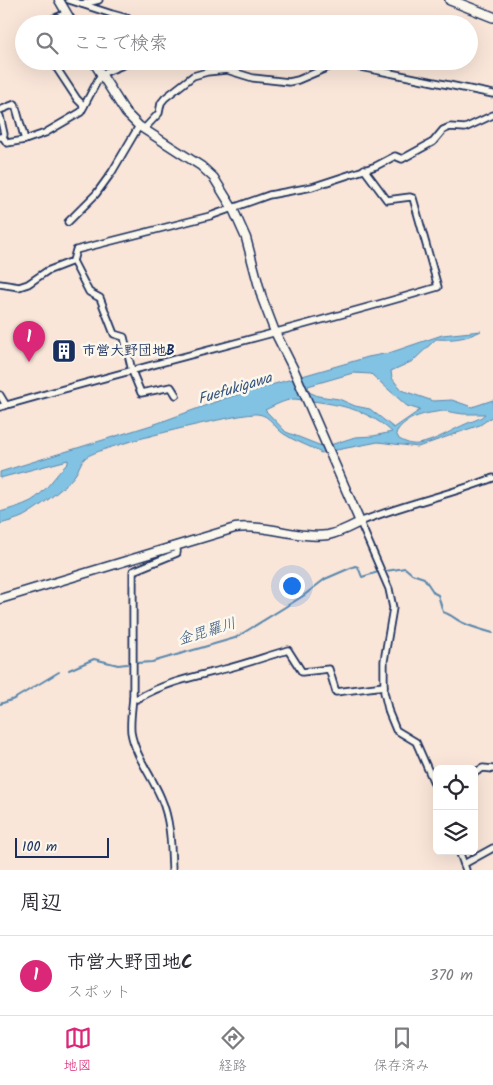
<!DOCTYPE html>
<html lang="ja">
<meta charset="utf-8">
<style>
body{margin:0;font-family:Kalam,"Klee One",sans-serif;background:#f2f2f3;color:#2b2b33}
.controls{position:absolute;right:15px;bottom:15px;display:grid;overflow:hidden;border-radius:8px;box-shadow:0 5px 20px #0002}
.controls button{width:45px;height:45px;display:grid;place-items:center;padding:0;border:0;border-bottom:1px solid #e1e1e2;background:#fff;color:#2b2b33;font:25px sans-serif}
.scale{position:absolute;left:15px;bottom:12px;width:94px;box-sizing:border-box;padding-left:5px;border:2px solid #1b2f5e;border-top:0;font-size:14px;line-height:18px;white-space:nowrap;color:#1b2f5e;-webkit-text-stroke:4px #fbf7ec;paint-order:stroke}
.you{position:absolute;left:291px;top:585px;width:18px;height:18px;margin:-12px;border:4px solid #fff;border-radius:50%;background:#1a73e8;box-shadow:0 0 0 8px #1a73e833}
.badge{display:grid;place-items:center;width:32px;height:32px;border-radius:50%;background:#db2777;color:#fff;font-size:16px;font-weight:700}
.pin{position:absolute;translate:-50% -41px;filter:drop-shadow(0 1px 2px #0008)}
.pin::after{content:'';position:absolute;top:26px;width:18px;height:15px;background:inherit;clip-path:polygon(0 0,100% 0,50% 100%)}
.list{margin:0;padding:0;list-style:none}
h2{display:flex;justify-content:space-between;align-items:center;height:65px;margin:0;padding:0 20px;font-size:21px}
h2 small{font-size:16px;font-weight:400;color:#7c7c81}
.list li{display:grid;grid-template-columns:32px 1fr auto;gap:15px;align-items:center;box-sizing:border-box;height:80px;padding:0 20px;border-top:1px solid #e1e1e2}
.list b{display:block;font-size:19px;white-space:nowrap}
.list p{margin:0;font-size:16px;white-space:nowrap;color:#7c7c81}
.list em{font-size:16px;font-style:normal;color:#7c7c81}
.icon{flex:none;width:28px;height:28px;fill:none;stroke:currentColor;stroke-width:2;stroke-linecap:round;stroke-linejoin:round}
.map{position:relative;flex:none;width:493px;height:870px;overflow:hidden}
.search{position:absolute;background:#fff;box-shadow:0 5px 20px #0002;left:15px;right:15px;top:15px;height:55px;display:flex;align-items:center;gap:12px;box-sizing:border-box;padding:0 18px;border-radius:28px;color:#7c7c81;font-size:19px}
.sheet{height:145px;background:#fff}
nav{display:flex;justify-content:space-around;align-items:center;box-sizing:border-box;height:70px;border-top:1px solid #e1e1e2;background:#fff;font-size:14px;color:#7c7c81}
nav a{display:grid;justify-items:center;gap:2px}
nav .on{color:#db2777}
.map>svg:first-child{display:block}
.water{fill:#82c2e2;stroke:#5987ad;fill-rule:evenodd}
.lines{fill:none;stroke-linecap:round;stroke-linejoin:round}
.stream{stroke:#5987ad;stroke-width:2}
.minor-casing{stroke:#1b2f5e;stroke-width:9}
.tertiary-casing{stroke:#1b2f5e;stroke-width:11}
.secondary-casing{stroke:#1b2f5e;stroke-width:12}
.minor{stroke:#fbf7ec;stroke-width:5.5}
.tertiary{stroke:#fbf7ec;stroke-width:8}
.secondary{stroke:#fbf7ec;stroke-width:9}
.labels{text-anchor:middle;dominant-baseline:central;stroke-width:5;stroke-linejoin:round;paint-order:stroke}
.poi-label{font-size:14px;font-weight:bold;fill:#1b2f5e;stroke:#fbf7ec;text-anchor:start}
.water-label{font-size:15px;font-style:italic;fill:#35547f;stroke:#fbf7ec}
</style>
<div class="map">
<svg width="493" height="870" viewBox="0 0 493 870">
<rect width="100%" height="100%" fill="#fae6d9"/>
<filter id="ink" filterUnits="userSpaceOnUse"><feTurbulence type="fractalNoise" baseFrequency=".02" numOctaves="2"/><feDisplacementMap in="SourceGraphic" scale="10" xChannelSelector="R" yChannelSelector="G"/><feConvolveMatrix kernelMatrix="1 2 1 2 8 2 1 2 1" color-interpolation-filters="sRGB"/></filter>
<g filter="url(#ink)">
<path class="water" d="M 481,331 C 465,339 453,340 436,339 L 413,361 L 391,371 L 392,378 L 401,390 L 433,401 L 452,400 L 472,407 L 493,400 L 493,416 L 480,425 L 418,447 L 378,442 L 321,453 C 309,445 295,442 284,434 C 274,428 271,415 257,414 C 238,413 96,447 85,458 C 80,462 79,470 75,475 C 66,487 36,510 22,517 C 15,520 7,522 0,524 L 0,512 C 10,509 21,506 31,501 C 46,492 55,475 68,463 L 68,460 L 0,478 L 0,472 L 158,423 L 226,398 L 368,357 L 389,353 L 442,335 ZM 353,373 L 371,374 L 407,406 L 420,410 L 394,428 L 370,409 L 355,406 L 339,399 L 318,396 L 309,392 L 308,386 ZM 294,399 C 330,403 364,406 392,432 L 373,436 L 355,437 L 324,447 L 286,432 L 265,410 C 276,405 282,401 294,399 ZM 444,411 L 463,414 L 485,414 C 480,419 475,420 468,423 C 451,430 436,441 418,444 C 411,445 405,442 399,439 L 396,433 C 405,416 427,413 444,411 Z"/>
<g class="lines">
<g class="stream">
<path d="M 386,571 L 405,568 L 412,574 L 424,578 L 434,593 L 438,595 L 443,612 C 450,614 454,618 461,622 C 471,627 482,630 493,633"/>
<polyline points="137,663 152,662 235,638 303,596 325,579 355,566 358,567 362,577 378,572"/>
<polyline points="69,670 94,659 118,665 127,664"/>
<polyline points="0,704 14,699 59,672"/>
</g>
<defs>
<g id="minor">
<polyline points="69,0 112,14 148,24"/>
<polyline points="82,4 99,0"/>
<polyline points="41,24 67,13"/>
<polyline points="52,61 77,99 84,106"/>
<polyline points="336,62 493,94"/>
<polyline points="0,110 15,104 25,140"/>
<polyline points="0,116 4,134 3,137"/>
<polyline points="144,129 159,113 161,103 165,98 193,76 207,72 227,70 253,78 289,82 298,80 338,63"/>
<polyline points="0,137 3,137 7,143 25,140 45,133 81,112 101,74 133,61"/>
<polyline points="68,222 96,194 112,172 139,126"/>
<polyline points="73,261 89,292 100,298 114,334 124,337 132,371 141,393 171,387 176,395"/>
<polyline points="0,284 19,287 28,284 47,271 73,261 76,250 210,216 269,195 312,187 376,166 395,156 402,159 433,142 443,130 450,127 465,128 493,115"/>
<polyline points="0,395 6,405"/>
<path d="M 0,407 C 145,365 293,330 438,287 L 413,198 L 410,197 L 387,200 L 364,169"/>
<path d="M 133,697 L 137,699 C 166,682 193,677 225,669 C 246,664 267,656 288,650 L 302,672 L 329,669 L 336,692 L 384,686"/>
<polyline points="474,773 483,768 493,769"/>
<path d="M 437,790 L 416,742 L 396,730 L 389,713 L 384,692 L 384,661 L 393,608 L 389,589 L 360,522 C 403,504 450,495 493,478"/>
<polyline points="459,851 466,870"/>
<polyline points="464,864 493,848"/>
<path d="M 172,870 C 171,846 171,821 161,798 C 152,776 135,756 131,732 C 130,720 132,709 133,697 L 133,571 L 177,553 L 177,545"/>
</g>
<g id="tertiary">
<polyline points="59,0 73,24"/>
<path d="M 0,599 L 235,528 C 268,524 297,539 328,535 C 339,533 350,527 360,522 L 293,368 L 275,332 L 262,298 L 246,238 L 233,209 L 214,178 L 201,166 L 139,126 L 126,113 L 93,61"/>
</g>
<polyline id="secondary" points="450,0 493,17"/>
</defs>
<use href="#minor" class="minor-casing"/>
<use href="#tertiary" class="tertiary-casing"/>
<use href="#secondary" class="secondary-casing"/>
<use href="#minor" class="minor"/>
<use href="#tertiary" class="tertiary"/>
<use href="#secondary" class="secondary"/>
</g>
</g>
<defs>
<symbol id="building-square" viewBox="-11 -11 22 22"><rect x="-9" y="-9" width="18" height="18" rx="4" fill="#1b2f5e" stroke="#fbf7ec"/><path d="M-4-6H4V6H1V3H-1V6H-4ZM-2.5-4.3h1.7v1.8h-1.7ZM.8-4.3h1.7v1.8H.8ZM-2.5-1h1.7V.8h-1.7ZM.8-1h1.7V.8H.8Z" fill="#fff"/></symbol>
</defs>
<g fill-rule="evenodd">
<use href="#building-square" x="50" y="337" width="28" height="28"/>
</g>
<g class="labels">
<g class="poi-label">
<text x="82" y="351">市営大野団地B</text>
</g>
<g class="water-label">
<text transform="translate(235 389) rotate(-17)">Fuefukigawa</text>
<text transform="translate(207 632) rotate(-17)">金毘羅川</text>
</g>
</g>
</svg>
<div class="controls">
<button><svg class="icon" aria-label="locate" viewBox="0 0 24 24"><circle cx="12" cy="12" r="6"/><path d="M12 2v4M12 18v4M2 12h4M18 12h4"/></svg></button>
<button><svg class="icon" aria-label="layers" viewBox="0 0 24 24"><path d="M12 4l9 5-9 5-9-5zM3 14l9 5 9-5"/></svg></button>
</div>
<div class="scale">100 m</div>
<div class="you"></div>
<div class="pin badge" style="left:29px;top:362px">1</div>
<div class="search"><svg class="icon" aria-label="search" viewBox="0 0 24 24"><circle cx="10" cy="10" r="6"/><path d="M15 15l6 6"/></svg>ここで検索</div>
</div>
<section class="sheet">
<h2>周辺<small></small></h2>
<ul class="list">
<li><span class="badge">1</span><div><b>市営大野団地C</b><p>スポット</p></div><em>370 m</em></li>
</ul>
</section>
<nav>
<a class="on"><svg class="icon" aria-label="map" viewBox="0 0 24 24"><path d="M3 6l6-2 6 2 6-2v14l-6 2-6-2-6 2zM9 4v14M15 6v14"/></svg>地図</a>
<a><svg class="icon" aria-label="directions" viewBox="0 0 24 24"><path d="M12 3l9 9-9 9-9-9zM9 14v-3h6M13 9l2 2-2 2"/></svg>経路</a>
<a><svg class="icon" aria-label="saved" viewBox="0 0 24 24"><path d="M7 4h10v16l-5-4-5 4z"/></svg>保存済み</a>
</nav>
